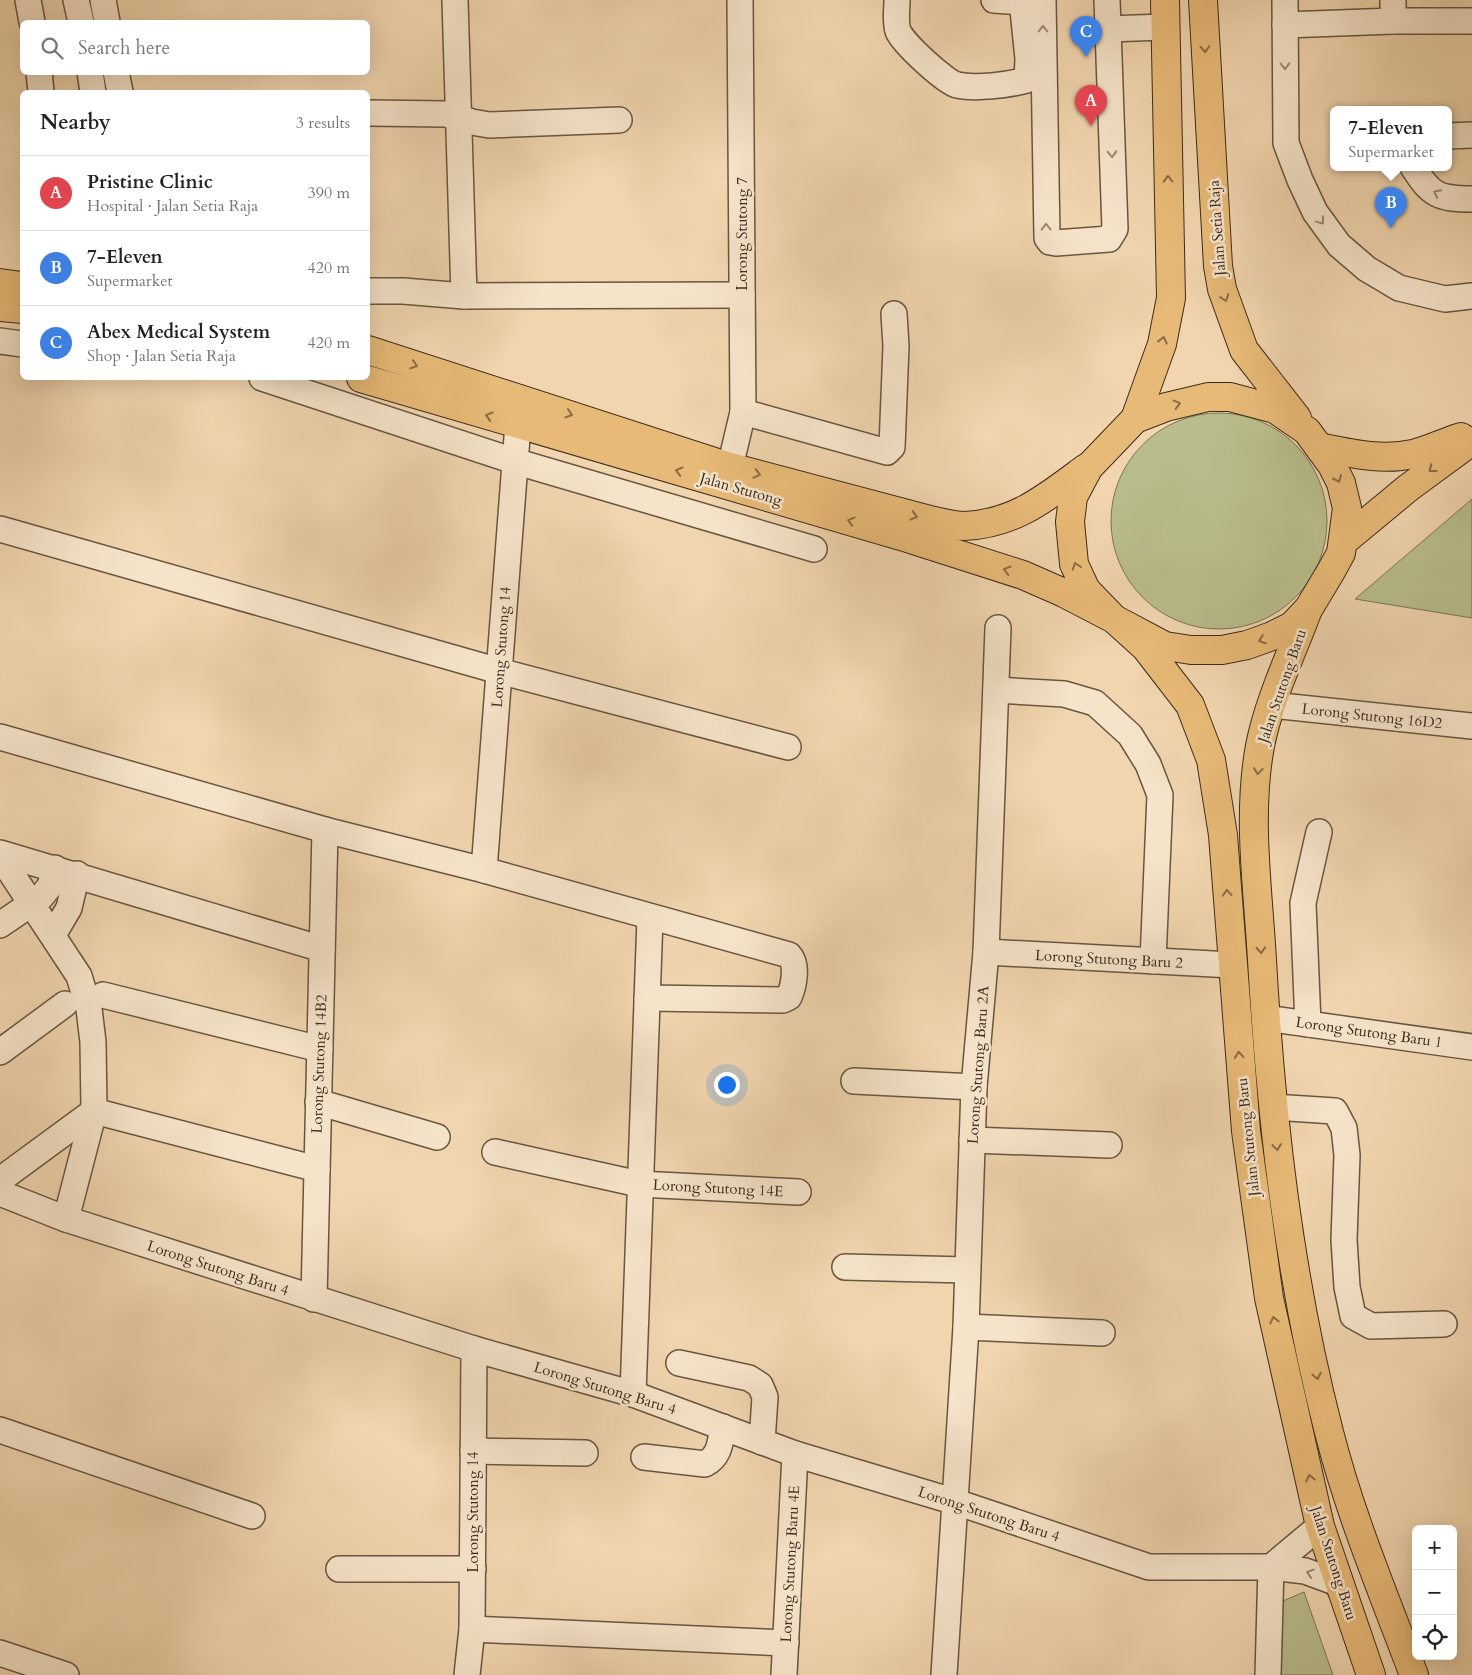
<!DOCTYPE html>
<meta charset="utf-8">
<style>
body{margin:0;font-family:Cardo,serif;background:#f6f6f6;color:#222}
.controls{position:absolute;right:15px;bottom:15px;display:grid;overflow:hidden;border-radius:8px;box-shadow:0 5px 20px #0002}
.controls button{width:45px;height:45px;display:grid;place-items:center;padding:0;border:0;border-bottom:1px solid #e0e0e0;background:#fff;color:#222;font:25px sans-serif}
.you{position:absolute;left:726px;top:1084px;width:18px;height:18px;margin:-12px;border:4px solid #fff;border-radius:50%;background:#1a73e8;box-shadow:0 0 0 8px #1a73e833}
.badge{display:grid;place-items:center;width:32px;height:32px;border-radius:50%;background:#0f766e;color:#fff;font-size:16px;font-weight:700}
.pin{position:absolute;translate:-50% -41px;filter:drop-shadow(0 1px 2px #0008)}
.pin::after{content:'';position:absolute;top:26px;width:18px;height:15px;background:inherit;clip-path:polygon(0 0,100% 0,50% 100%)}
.popup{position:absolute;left:1330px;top:106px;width:122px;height:65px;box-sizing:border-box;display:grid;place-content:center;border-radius:8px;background:#fff;filter:drop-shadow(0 1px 4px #0005);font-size:16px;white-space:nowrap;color:#767676}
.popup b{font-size:19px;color:#222}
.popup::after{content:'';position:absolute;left:50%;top:100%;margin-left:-10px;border:10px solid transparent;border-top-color:#fff}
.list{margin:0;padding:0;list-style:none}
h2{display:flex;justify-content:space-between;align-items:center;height:65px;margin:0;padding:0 20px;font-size:21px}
h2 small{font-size:16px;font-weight:400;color:#767676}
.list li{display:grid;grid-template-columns:32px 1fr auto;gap:15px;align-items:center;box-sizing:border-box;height:75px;padding:0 20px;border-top:1px solid #e0e0e0}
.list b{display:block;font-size:19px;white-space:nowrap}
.list p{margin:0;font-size:16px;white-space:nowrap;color:#767676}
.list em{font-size:16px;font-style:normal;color:#767676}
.icon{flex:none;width:28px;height:28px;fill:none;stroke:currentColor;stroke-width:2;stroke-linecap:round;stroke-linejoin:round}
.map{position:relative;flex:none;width:1472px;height:1675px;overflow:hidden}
.search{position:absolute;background:#fff;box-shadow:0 5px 20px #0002;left:20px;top:20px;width:350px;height:55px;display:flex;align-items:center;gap:12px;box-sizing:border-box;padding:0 18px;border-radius:8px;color:#767676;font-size:19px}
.panel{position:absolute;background:#fff;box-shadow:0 5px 20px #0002;left:20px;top:90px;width:350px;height:290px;border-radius:8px}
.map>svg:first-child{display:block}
.green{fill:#b9bd8b;stroke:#7a7454}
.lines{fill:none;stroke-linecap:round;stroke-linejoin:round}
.minor-casing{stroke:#685642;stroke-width:28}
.major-casing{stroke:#3b2b1e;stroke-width:30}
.minor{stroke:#f6e4ca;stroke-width:25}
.major{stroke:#e8ba77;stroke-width:28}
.oneway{stroke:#988874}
.oneway2{stroke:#896b46}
.labels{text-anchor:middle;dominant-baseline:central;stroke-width:5;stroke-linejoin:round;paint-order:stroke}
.street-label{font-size:15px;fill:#3b2b1e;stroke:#f6e4ca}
</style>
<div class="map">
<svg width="1472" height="1675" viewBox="0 0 1472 1675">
<rect width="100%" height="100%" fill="#f1d5ae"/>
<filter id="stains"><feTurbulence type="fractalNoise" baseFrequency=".004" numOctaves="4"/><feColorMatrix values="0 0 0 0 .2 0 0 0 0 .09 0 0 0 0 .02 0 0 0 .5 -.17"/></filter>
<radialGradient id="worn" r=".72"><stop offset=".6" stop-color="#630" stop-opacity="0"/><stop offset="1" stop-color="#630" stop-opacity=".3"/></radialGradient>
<g class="green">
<circle cx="1219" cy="521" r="108"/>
<polygon points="1472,499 1472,618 1355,599"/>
<polygon points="1304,1592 1333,1675 1280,1675 1283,1601"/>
</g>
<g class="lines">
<defs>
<g id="minor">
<polyline points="28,0 32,22"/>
<polyline points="76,0 81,22"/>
<polyline points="103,0 107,22"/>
<polyline points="455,0 464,296"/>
<path d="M 897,0 C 897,10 895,21 898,31 C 903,43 945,82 957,85 C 976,89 1008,85 1027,80 L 1028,59 L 1022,0"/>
<polyline points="994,0 1022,2"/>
<polyline points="1043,0 1047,238 1050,242 1056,243 1109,239 1115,229 1107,0"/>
<polyline points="1285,0 1286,143 1300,180 1315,212 1339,245 1367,269 1399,288 1445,299 1472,296"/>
<polyline points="1393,0 1393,21"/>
<polyline points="1285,25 1393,21 1472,21"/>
<polyline points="1107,29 1164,27"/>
<polyline points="39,72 41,92"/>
<polyline points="90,72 93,92"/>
<polyline points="116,72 120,92"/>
<polyline points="368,113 446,114 472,122 489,125 619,120"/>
<polyline points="1448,136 1472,135"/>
<path d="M 1413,167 C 1431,195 1438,199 1472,199"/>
<polyline points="368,291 403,291 464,296 742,295"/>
<polyline points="0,341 22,344"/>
<polyline points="262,378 514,461 814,549"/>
<polyline points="743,412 887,452 892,447 896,346 894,314"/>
<polyline points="730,467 743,412 740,0"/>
<polyline points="0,529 499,671 788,747"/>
<polyline points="996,690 1064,694 1095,703 1130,735 1148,764 1160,795 1153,961"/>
<polyline points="1272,705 1472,726"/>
<path d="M 0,737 L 325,830 L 484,870 L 789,955 C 798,964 794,986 789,997 L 783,1000 L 647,998"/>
<polyline points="0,853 322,949"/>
<polyline points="0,856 79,976 89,1009 93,1042 94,1111 66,1219"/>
<polyline points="484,870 518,424"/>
<polyline points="0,925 41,897 50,886 55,868"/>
<polyline points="53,935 69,908 77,874"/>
<polyline points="986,952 1232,965"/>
<polyline points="103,995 320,1049"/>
<polyline points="1265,1018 1472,1047"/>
<polyline points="1308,1024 1303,903 1319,832"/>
<polyline points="0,1052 65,1004"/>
<polyline points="854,1081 974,1087"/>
<polyline points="318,1102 437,1137"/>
<polyline points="1273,1107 1335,1111 1344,1128 1347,1155 1344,1240 1347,1287 1353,1316 1371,1326 1444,1324"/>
<polyline points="972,1140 1109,1145"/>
<polyline points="495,1152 639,1184 798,1192"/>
<polyline points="0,1180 94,1111 317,1169"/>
<polyline points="0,1193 66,1219 474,1349 633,1394 795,1454 956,1502 1149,1567 1271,1567 1305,1571 1335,1582 1343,1592"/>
<polyline points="845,1267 966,1270"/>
<polyline points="314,1299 325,830"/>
<polyline points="966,1327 1102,1333"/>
<polyline points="679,1363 749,1378 760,1385 765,1397 762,1442"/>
<polyline points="633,1394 650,918"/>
<polyline points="0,1430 252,1516"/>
<polyline points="473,1451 585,1453"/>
<path d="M 644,1457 L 705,1464 C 720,1456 720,1443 723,1427"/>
<polyline points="1271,1567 1320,1526"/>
<polyline points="339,1569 473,1569"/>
<polyline points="472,1629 786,1643"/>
<polyline points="0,1653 66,1675"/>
<polyline points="467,1675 472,1629 474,1349"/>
<polyline points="784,1675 795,1454"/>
<polyline points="944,1675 966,1327 974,1087 986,952 998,628"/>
<polyline points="1268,1675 1271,1567"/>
</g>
<g id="major">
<polyline points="1203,0 1218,266 1222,289 1244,350 1297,418"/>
<polyline points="0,283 22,286"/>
<polyline points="0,307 22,309"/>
<path d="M 368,350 L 730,467 L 930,520 C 941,522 953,526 964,526 C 1015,524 1047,497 1086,468"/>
<polyline points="361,378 901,536 1023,575 1064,593 1114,619 1165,646 1191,650 1222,650 1247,645 1272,636 1292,626 1309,608 1330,573 1341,553 1347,508 1341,483 1332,465 1307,431 1275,409 1230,397 1208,397 1166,407 1135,419 1089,467 1073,497 1070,522 1074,564 1086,590 1114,619 1146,648 1190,705 1211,760 1223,835 1246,1131 1269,1298 1320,1526 1371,1675"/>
<polyline points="1135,419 1162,344 1171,298 1165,0"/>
<path d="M 1319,447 C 1349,453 1382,461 1413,454 C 1429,450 1445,442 1461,437"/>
<polyline points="1344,541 1408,488 1472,441"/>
<path d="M 1307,612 C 1291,655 1269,700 1260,746 C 1247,816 1258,889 1262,960 C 1271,1119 1289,1277 1329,1432 C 1350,1515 1384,1595 1414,1675"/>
</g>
</defs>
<use href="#minor" class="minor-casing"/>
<use href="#major" class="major-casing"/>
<use href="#minor" class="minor"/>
<use href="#major" class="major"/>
</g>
<defs><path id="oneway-chevron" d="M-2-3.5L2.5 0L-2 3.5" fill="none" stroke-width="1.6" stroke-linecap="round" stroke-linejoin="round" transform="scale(1.25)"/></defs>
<g class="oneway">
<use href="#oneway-chevron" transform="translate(1043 29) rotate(-90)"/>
<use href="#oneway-chevron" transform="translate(1285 66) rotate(89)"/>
<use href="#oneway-chevron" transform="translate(1112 154) rotate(88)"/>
<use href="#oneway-chevron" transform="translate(1437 193) rotate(-154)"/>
<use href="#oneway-chevron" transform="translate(1321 221) rotate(53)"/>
<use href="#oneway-chevron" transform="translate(1046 227) rotate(-91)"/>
<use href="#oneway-chevron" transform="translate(1310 1573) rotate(-162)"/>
</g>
<g class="oneway2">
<use href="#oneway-chevron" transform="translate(1205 49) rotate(87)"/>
<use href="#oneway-chevron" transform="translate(1168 179) rotate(-91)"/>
<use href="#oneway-chevron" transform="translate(1225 298) rotate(72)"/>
<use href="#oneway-chevron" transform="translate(1163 340) rotate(-76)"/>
<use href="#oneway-chevron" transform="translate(414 365) rotate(18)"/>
<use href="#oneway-chevron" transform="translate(1177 404) rotate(-15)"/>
<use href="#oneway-chevron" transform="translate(569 414) rotate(18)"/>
<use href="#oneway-chevron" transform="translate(489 416) rotate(-163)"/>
<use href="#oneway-chevron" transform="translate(1432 469) rotate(143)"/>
<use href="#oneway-chevron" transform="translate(679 471) rotate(-164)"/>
<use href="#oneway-chevron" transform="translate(757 474) rotate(15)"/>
<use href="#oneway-chevron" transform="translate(1338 479) rotate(66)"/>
<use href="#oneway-chevron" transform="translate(914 516) rotate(15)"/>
<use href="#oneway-chevron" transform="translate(851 521) rotate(-164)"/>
<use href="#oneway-chevron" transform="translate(1076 566) rotate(-108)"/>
<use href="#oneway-chevron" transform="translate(1007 570) rotate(-164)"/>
<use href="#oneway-chevron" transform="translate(1262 640) rotate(161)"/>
<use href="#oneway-chevron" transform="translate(1258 771) rotate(96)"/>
<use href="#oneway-chevron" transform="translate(1227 893) rotate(-94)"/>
<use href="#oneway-chevron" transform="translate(1261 950) rotate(87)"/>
<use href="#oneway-chevron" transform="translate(1239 1055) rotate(-95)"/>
<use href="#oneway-chevron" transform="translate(1277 1147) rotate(83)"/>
<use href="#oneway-chevron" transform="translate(1274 1320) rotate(-103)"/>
<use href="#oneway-chevron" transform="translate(1317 1376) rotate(78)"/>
<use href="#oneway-chevron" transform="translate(1310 1478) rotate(-102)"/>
</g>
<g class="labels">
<g class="street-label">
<text transform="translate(1217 228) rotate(-94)">Jalan Setia Raja</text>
<text transform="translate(742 234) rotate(-90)">Lorong Stutong 7</text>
<text transform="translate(741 489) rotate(16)">Jalan Stutong</text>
<text transform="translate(501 647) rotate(-86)">Lorong Stutong 14</text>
<text transform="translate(1282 686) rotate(-71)">Jalan Stutong Baru</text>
<text transform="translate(1372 716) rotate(6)">Lorong Stutong 16D2</text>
<text transform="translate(1109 959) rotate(3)">Lorong Stutong Baru 2</text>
<text transform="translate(1369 1032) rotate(8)">Lorong Stutong Baru 1</text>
<text transform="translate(319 1064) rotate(-88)">Lorong Stutong 14B2</text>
<text transform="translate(978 1065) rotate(-86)">Lorong Stutong Baru 2A</text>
<text transform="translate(1248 1137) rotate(-96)">Jalan Stutong Baru</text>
<text transform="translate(718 1188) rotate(3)">Lorong Stutong 14E</text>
<text transform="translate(218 1268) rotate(18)">Lorong Stutong Baru 4</text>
<text transform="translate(605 1388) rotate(17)">Lorong Stutong Baru 4</text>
<text transform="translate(473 1512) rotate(-90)">Lorong Stutong 14</text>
<text transform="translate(989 1514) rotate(18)">Lorong Stutong Baru 4</text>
<text transform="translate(1334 1563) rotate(72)">Jalan Stutong Baru</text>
<text transform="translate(790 1564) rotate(-87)">Lorong Stutong Baru 4E</text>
</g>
</g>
<rect width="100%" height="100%" filter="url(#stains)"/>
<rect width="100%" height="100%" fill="url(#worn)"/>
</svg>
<div class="controls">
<button>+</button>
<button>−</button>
<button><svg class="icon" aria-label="locate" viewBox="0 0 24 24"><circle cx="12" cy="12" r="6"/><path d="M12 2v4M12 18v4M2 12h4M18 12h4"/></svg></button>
</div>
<div class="you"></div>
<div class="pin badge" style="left:1091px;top:126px;background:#e0444e">A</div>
<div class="pin badge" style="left:1391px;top:228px;background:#3f7fe0">B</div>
<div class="popup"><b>7-Eleven</b>Supermarket</div>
<div class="pin badge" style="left:1086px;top:57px;background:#3f7fe0">C</div>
<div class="search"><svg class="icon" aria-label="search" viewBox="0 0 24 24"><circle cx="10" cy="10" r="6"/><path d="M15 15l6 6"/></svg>Search here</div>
<section class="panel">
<h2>Nearby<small>3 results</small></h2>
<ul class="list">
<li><span class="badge" style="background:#e0444e">A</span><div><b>Pristine Clinic</b><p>Hospital · Jalan Setia Raja</p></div><em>390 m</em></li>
<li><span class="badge" style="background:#3f7fe0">B</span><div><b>7-Eleven</b><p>Supermarket</p></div><em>420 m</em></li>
<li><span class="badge" style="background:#3f7fe0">C</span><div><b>Abex Medical System</b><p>Shop · Jalan Setia Raja</p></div><em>420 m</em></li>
</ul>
</section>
</div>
